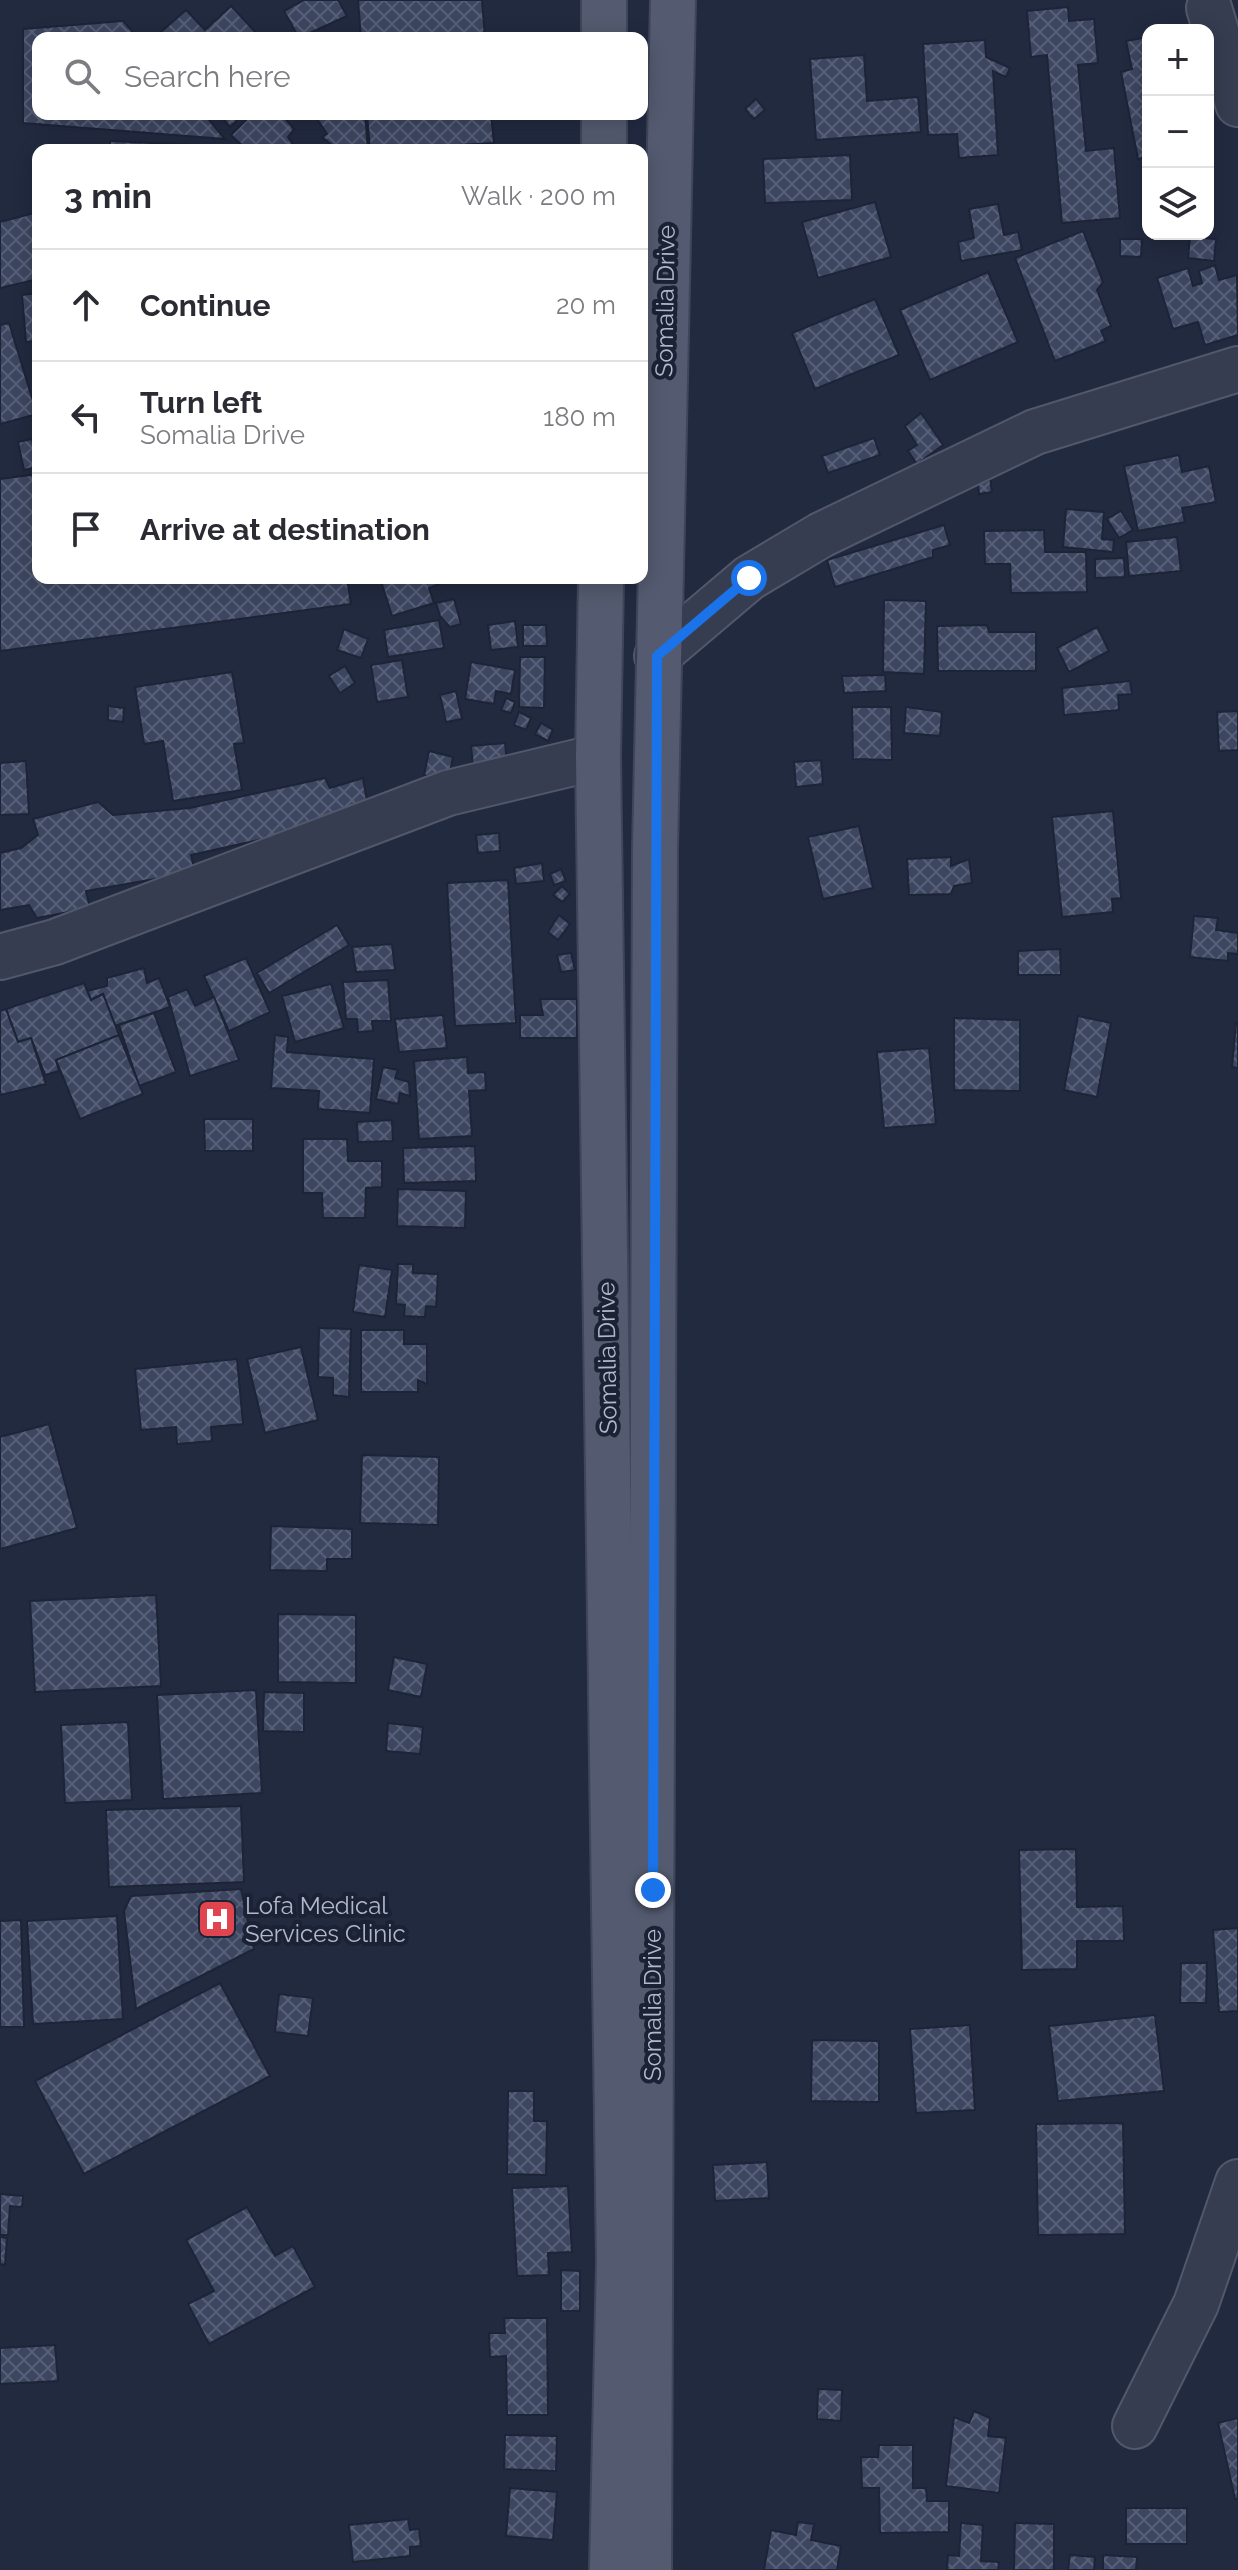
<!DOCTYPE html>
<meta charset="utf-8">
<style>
body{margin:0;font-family:Raleway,sans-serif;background:#f7f7f7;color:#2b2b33}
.controls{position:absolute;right:24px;top:24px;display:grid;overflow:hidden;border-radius:16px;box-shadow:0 4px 20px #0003}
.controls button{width:72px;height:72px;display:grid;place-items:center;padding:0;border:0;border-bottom:2px solid #e1e1e2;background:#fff;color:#2b2b33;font:40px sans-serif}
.stop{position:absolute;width:24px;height:24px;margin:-18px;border:6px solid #1a73e8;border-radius:50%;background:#fff}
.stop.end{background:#1a73e8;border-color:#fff;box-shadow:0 2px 8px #0008}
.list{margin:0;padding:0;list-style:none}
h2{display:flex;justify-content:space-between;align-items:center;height:104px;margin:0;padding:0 32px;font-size:34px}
h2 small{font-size:26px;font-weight:400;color:#7c7c81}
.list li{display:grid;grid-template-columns:52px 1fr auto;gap:24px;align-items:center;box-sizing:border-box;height:112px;padding:0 32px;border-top:2px solid #e1e1e2}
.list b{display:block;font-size:30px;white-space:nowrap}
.list p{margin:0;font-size:26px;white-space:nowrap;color:#7c7c81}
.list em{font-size:26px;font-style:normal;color:#7c7c81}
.icon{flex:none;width:44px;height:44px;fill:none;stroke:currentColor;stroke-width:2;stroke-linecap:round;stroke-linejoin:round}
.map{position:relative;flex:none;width:1238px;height:2570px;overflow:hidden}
.search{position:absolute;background:#fff;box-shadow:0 4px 20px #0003;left:32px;top:32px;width:616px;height:88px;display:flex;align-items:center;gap:20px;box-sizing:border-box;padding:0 28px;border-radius:16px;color:#7c7c81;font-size:30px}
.panel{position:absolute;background:#fff;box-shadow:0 4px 20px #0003;left:32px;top:144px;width:616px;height:440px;border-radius:16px}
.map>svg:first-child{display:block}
.building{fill:url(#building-cross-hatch);stroke:#1d2437;stroke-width:2}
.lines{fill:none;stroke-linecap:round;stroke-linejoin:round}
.minor-casing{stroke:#51586b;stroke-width:48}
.major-casing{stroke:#3f4659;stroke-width:48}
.minor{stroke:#363d50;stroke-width:44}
.major{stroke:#545b70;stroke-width:44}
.route{stroke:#1a73e8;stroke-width:10}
.labels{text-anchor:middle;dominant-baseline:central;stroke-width:8;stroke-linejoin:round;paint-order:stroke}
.street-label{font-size:24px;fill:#b2b8cb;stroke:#1b2235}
.poi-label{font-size:24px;fill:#b2b8cb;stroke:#1b2235;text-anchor:start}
</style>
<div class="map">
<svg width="1238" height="2570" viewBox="0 0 1238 2570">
<defs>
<pattern id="building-cross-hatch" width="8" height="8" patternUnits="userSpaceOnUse" patternTransform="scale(2)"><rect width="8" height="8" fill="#3d4661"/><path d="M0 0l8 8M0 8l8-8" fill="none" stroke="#575f76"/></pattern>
</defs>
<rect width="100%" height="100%" fill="#222a40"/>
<g class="building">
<polygon points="304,0 338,0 347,16 299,38 284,11"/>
<polygon points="358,0 482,0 485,38 361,38"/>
<polygon points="231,6 261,38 154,38 186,10 205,30"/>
<polygon points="1068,7 1069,21 1094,19 1098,63 1078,65 1086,151 1114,148 1120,218 1062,223 1047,55 1031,57 1027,11"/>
<polygon points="123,21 138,38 38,38 38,114 204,114 225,139 23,123 23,29"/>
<polygon points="1148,37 1148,157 1138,159 1121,72 1132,69 1126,41"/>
<polygon points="985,40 986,57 1010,68 1006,77 993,71 998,155 959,158 957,134 928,135 923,44"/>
<polygon points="864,55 867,101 918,97 921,132 816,140 810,59"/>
<polygon points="756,99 765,110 754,119 745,109"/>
<polygon points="219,114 244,114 230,127"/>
<polygon points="252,114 281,114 294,129 288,137 294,146 247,150 231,135"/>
<polygon points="318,114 365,114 368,150 338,150 322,137 327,134 315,116"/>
<polygon points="367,114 491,114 494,143 370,150"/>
<polygon points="110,141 236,147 236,150 110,150"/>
<polygon points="850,155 852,200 765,203 763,159"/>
<polygon points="875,202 891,257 818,278 802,222"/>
<polygon points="998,204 1004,235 1018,232 1022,250 961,261 958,242 974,238 969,209"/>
<polygon points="34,213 38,229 38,279 0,288 0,222"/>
<polygon points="1083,231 1103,282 1097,290 1111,326 1101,331 1106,341 1055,361 1015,258"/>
<polygon points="1190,237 1216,239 1214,261 1188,258"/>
<polygon points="1120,239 1142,239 1141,257 1120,256"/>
<polygon points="1215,265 1219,280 1237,275 1238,335 1205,345 1198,322 1173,329 1157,278 1188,268 1193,286 1202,283 1199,271"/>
<polygon points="988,272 1018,342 930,380 900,310"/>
<polygon points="38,293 38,341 26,342 22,295"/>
<polygon points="875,299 899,355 815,389 792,333"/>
<polygon points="9,323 37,414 0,424 0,325"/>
<polygon points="921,413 943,445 917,464 908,451 917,445 905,426"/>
<polygon points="874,438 880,455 828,473 822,456"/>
<polygon points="32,439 34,449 38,448 38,467 24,470 18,442"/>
<polygon points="1179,455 1182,472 1209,466 1216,502 1182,508 1185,522 1138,531 1124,466"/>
<polygon points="38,474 38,578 347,578 351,604 0,651 0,479"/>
<polygon points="990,477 992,492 979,494 977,479"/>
<polygon points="1066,509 1104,512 1102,539 1114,540 1113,552 1063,547"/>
<polygon points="1121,511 1133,530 1119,538 1107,519"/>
<polygon points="944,525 950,545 933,550 933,557 835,587 827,560"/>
<polygon points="1044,530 1045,552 1086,552 1087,592 1011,593 1010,564 985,564 984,531"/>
<polygon points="1177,537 1181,571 1129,576 1126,542"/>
<polygon points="1124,558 1125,577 1095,578 1095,559"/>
<polygon points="380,578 437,578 439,584 429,588 434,603 392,616"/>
<polygon points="454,599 461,624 450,627 440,616 436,603"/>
<polygon points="884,600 926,601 924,674 883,672"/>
<polygon points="439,620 444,648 388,657 384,630"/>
<polygon points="515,621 518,647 491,650 488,625"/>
<polygon points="523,625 546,625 547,646 523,646"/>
<polygon points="987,625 989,632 1036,632 1036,671 938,671 937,626"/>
<polygon points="1097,627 1109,651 1069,672 1057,648"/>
<polygon points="344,629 368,639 361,658 337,650"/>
<polygon points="520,657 545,657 544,708 519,707"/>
<polygon points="402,660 408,697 377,702 371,665"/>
<polygon points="471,662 515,670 511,694 496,691 494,704 465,699"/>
<polygon points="345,666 355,683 340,693 329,676"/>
<polygon points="232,672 244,743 234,744 242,790 173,801 163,741 144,744 135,687"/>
<polygon points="885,675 886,691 844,693 842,676"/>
<polygon points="1130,681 1132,694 1118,695 1119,710 1064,715 1062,688"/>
<polygon points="456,691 462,719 446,722 440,695"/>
<polygon points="506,698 515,702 511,713 501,710"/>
<polygon points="108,706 124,708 123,722 108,720"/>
<polygon points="852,707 891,707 892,760 853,759"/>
<polygon points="906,707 942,712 940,736 904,733"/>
<polygon points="1238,711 1238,750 1219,751 1217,712"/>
<polygon points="519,712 531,718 526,730 514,725"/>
<polygon points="541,723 553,730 548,741 535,734"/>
<polygon points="505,743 507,763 473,765 471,746"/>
<polygon points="429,751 453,757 448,781 424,775"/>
<polygon points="821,760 823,784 796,787 794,762"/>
<polygon points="26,761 29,814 0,815 0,763"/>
<polygon points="325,778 330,788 363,778 367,801 304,830 191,855 195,872 86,891 90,908 37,918 29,905 0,910 0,853 21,848 38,835 33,819 98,802 113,815 190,808"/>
<polygon points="1113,811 1121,898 1112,899 1113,912 1062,917 1052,817"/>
<polygon points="859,826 873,888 823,899 808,837"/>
<polygon points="499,833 500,851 478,853 476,835"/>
<polygon points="951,857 951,866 969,859 972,883 954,886 951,894 909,895 907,859"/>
<polygon points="542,863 544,881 516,884 514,868"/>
<polygon points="561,869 566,881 554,885 550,874"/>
<polygon points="508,880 516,1023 455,1026 447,883"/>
<polygon points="562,886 570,894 562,902 553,895"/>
<polygon points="559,915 570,924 558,940 548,932"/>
<polygon points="1194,916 1218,918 1216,930 1238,933 1238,954 1228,953 1228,961 1190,957"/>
<polygon points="337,925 349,945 269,993 257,973"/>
<polygon points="392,944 395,970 356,972 352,947"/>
<polygon points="1060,949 1061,975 1018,975 1018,951"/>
<polygon points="571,953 575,970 561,972 557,955"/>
<polygon points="246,958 270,1012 229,1031 204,976"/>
<polygon points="144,968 147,983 159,978 170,1007 115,1026 103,994 91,1000 87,991 107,986 107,978"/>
<polygon points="388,980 391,1021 372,1021 373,1031 358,1032 357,1019 346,1019 343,982"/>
<polygon points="84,983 91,1000 103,994 119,1035 56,1060 59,1071 45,1075 31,1038 18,1042 6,1009"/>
<polygon points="331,984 344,1028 295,1042 282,996"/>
<polygon points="187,989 195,1006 214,997 239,1060 190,1076 168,997"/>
<polygon points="540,999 577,999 577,1038 520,1038 520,1015 543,1015"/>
<polygon points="6,1009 18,1042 31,1038 46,1084 0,1095 0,1011"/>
<polygon points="154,1013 176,1072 139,1086 119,1025"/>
<polygon points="443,1015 447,1048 399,1052 395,1019"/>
<polygon points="1078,1016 1111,1023 1097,1097 1064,1090"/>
<polygon points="954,1018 1020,1020 1020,1091 954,1090"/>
<polygon points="1236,1023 1238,1024 1238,1068 1232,1067"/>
<polygon points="119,1035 143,1094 80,1119 56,1060"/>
<polygon points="275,1035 288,1037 287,1052 374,1059 370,1113 318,1109 319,1091 271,1088"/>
<polygon points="929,1048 936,1124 884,1128 877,1052"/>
<polygon points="467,1057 468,1073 485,1072 486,1090 469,1091 472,1136 419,1139 414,1061"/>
<polygon points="383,1067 398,1070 395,1078 409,1082 410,1096 400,1093 398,1104 376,1099"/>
<polygon points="204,1119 253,1119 253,1151 205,1151"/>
<polygon points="392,1120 393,1141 358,1142 357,1122"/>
<polygon points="303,1139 347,1139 348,1161 382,1161 382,1187 366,1188 365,1218 323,1218 322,1193 303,1193"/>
<polygon points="475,1146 476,1181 404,1183 403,1148"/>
<polygon points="398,1189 466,1191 465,1228 397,1226"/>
<polygon points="398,1264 413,1264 413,1273 438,1274 436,1307 426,1306 425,1317 404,1316 405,1305 396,1304"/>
<polygon points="359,1265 392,1270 385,1317 353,1312"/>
<polygon points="319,1328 351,1329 349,1397 333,1395 333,1378 318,1377"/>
<polygon points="361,1330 404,1330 404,1344 427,1344 427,1384 418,1380 418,1392 361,1392"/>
<polygon points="301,1347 318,1420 265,1433 247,1359"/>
<polygon points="237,1359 243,1424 211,1427 212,1441 177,1444 176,1427 141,1430 135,1369"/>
<polygon points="49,1424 77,1528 0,1549 0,1437"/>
<polygon points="362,1455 439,1457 438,1525 360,1523"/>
<polygon points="271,1526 352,1529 352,1559 327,1559 327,1571 270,1570"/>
<polygon points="156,1595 161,1686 35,1692 30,1601"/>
<polygon points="278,1614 356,1615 356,1683 278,1682"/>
<polygon points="394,1657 427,1664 421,1697 388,1690"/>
<polygon points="256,1690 262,1793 163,1799 157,1695"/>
<polygon points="264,1692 304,1693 304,1732 263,1731"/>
<polygon points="128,1722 132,1800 65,1803 61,1725"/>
<polygon points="388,1723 423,1727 420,1754 386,1751"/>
<polygon points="241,1806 244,1882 109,1887 106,1810"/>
<polygon points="1076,1849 1077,1907 1123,1906 1124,1941 1077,1941 1077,1969 1022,1970 1019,1850"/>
<polygon points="241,1889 254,1949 136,2009 124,1911 131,1896"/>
<polygon points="117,1916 123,2019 33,2024 27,1921"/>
<polygon points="21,1920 24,2027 0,2027 0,1921"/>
<polygon points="1238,1928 1238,2011 1219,2012 1213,1930"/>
<polygon points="1181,1963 1207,1963 1206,2003 1180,2003"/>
<polygon points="220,1983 270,2076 84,2174 35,2081"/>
<polygon points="279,1994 313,1998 308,2036 275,2032"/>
<polygon points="1155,2015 1164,2091 1058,2101 1049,2026"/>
<polygon points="970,2025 975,2110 916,2113 910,2029"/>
<polygon points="812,2040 879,2041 879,2102 811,2101"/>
<polygon points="508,2091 534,2091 534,2121 547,2121 546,2175 507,2174"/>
<polygon points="1123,2123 1125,2234 1038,2235 1036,2124"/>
<polygon points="767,2162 769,2198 715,2201 713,2165"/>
<polygon points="568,2186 572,2252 548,2253 549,2275 517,2276 512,2188"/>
<polygon points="0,2194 23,2196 22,2207 10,2206 8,2235 0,2235"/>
<polygon points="247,2207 275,2256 293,2246 315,2287 209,2344 188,2304 214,2291 186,2240"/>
<polygon points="0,2237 7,2238 5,2265 0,2264"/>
<polygon points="561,2270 580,2271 580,2311 561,2311"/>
<polygon points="504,2318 547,2318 548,2415 507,2415 506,2356 490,2357 489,2333 505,2333"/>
<polygon points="55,2345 58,2381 0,2384 0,2348"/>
<polygon points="818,2389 842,2390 841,2421 817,2419"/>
<polygon points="974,2411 990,2418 988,2436 1006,2438 999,2493 946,2486 954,2417 969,2423"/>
<polygon points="1238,2418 1238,2499 1235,2499 1218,2423"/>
<polygon points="505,2435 557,2436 556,2471 504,2469"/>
<polygon points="879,2445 913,2445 913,2488 926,2488 927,2501 949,2501 949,2532 880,2533 879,2488 862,2488 861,2457 878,2457"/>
<polygon points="510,2488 557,2492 553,2540 506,2536"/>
<rect x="1126" y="2508" width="61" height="36"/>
<polygon points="408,2519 410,2530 419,2529 421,2546 410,2547 410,2556 353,2562 349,2525"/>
<polygon points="798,2522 814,2524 811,2540 841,2546 837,2570 764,2570 771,2530 796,2535"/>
<polygon points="961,2523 983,2525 981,2561 999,2562 998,2570 947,2570 948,2555 959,2556"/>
<polygon points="1015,2523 1054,2524 1054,2570 1014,2570"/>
<polygon points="1070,2555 1095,2557 1094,2570 1068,2570"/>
<polygon points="1103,2555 1137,2557 1136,2570 1103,2570"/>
</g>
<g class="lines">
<defs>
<g id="minor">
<polyline points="1209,8 1238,104"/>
<polyline points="657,656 749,578 821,535 1035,432 1238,369"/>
<polyline points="0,957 55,942 448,793 598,757"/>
<polyline points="1135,2426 1196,2304 1238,2182"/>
</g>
<g id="major">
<polyline points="604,38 604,0"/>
<polyline points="604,150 604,114"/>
<polyline points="601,578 598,757 619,2262 612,2570"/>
<polyline points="649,2570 655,851 673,0"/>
</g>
</defs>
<use href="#minor" class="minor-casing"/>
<use href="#major" class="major-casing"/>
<use href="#minor" class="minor"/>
<use href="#major" class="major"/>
</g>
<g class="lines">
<polyline class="route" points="653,1890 657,656 749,578"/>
</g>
<defs>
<symbol id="hospital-square" viewBox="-11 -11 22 22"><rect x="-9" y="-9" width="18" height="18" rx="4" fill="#e0444e" stroke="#1b2235"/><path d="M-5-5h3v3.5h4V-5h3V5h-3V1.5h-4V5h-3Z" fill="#fff"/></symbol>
</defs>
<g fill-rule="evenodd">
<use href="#hospital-square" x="195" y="1897" width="44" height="44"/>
</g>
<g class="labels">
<g class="street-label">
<text transform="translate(665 301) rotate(-89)">Somalia Drive</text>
<text transform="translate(607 1358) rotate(-91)">Somalia Drive</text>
<text transform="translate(652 2005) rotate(-90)">Somalia Drive</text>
</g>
<g class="poi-label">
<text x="245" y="1905">Lofa Medical<tspan x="245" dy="28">Services Clinic</tspan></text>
</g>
</g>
</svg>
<div class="controls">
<button>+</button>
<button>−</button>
<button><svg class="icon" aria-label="layers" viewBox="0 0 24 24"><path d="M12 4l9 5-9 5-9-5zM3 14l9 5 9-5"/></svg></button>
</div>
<div class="stop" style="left:749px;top:578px"></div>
<div class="stop end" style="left:653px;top:1890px"></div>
<div class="search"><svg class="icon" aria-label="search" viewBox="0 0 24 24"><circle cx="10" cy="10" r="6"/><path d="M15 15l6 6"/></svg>Search here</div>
<section class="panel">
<h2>3 min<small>Walk · 200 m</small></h2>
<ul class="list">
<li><svg class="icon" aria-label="ahead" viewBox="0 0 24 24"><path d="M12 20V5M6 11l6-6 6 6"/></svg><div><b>Continue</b></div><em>20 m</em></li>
<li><svg class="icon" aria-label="left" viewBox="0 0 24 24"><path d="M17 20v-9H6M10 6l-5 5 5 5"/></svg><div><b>Turn left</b><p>Somalia Drive</p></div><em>180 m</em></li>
<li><svg class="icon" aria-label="arrive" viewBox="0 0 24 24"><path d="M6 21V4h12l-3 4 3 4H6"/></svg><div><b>Arrive at destination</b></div></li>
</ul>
</section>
</div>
